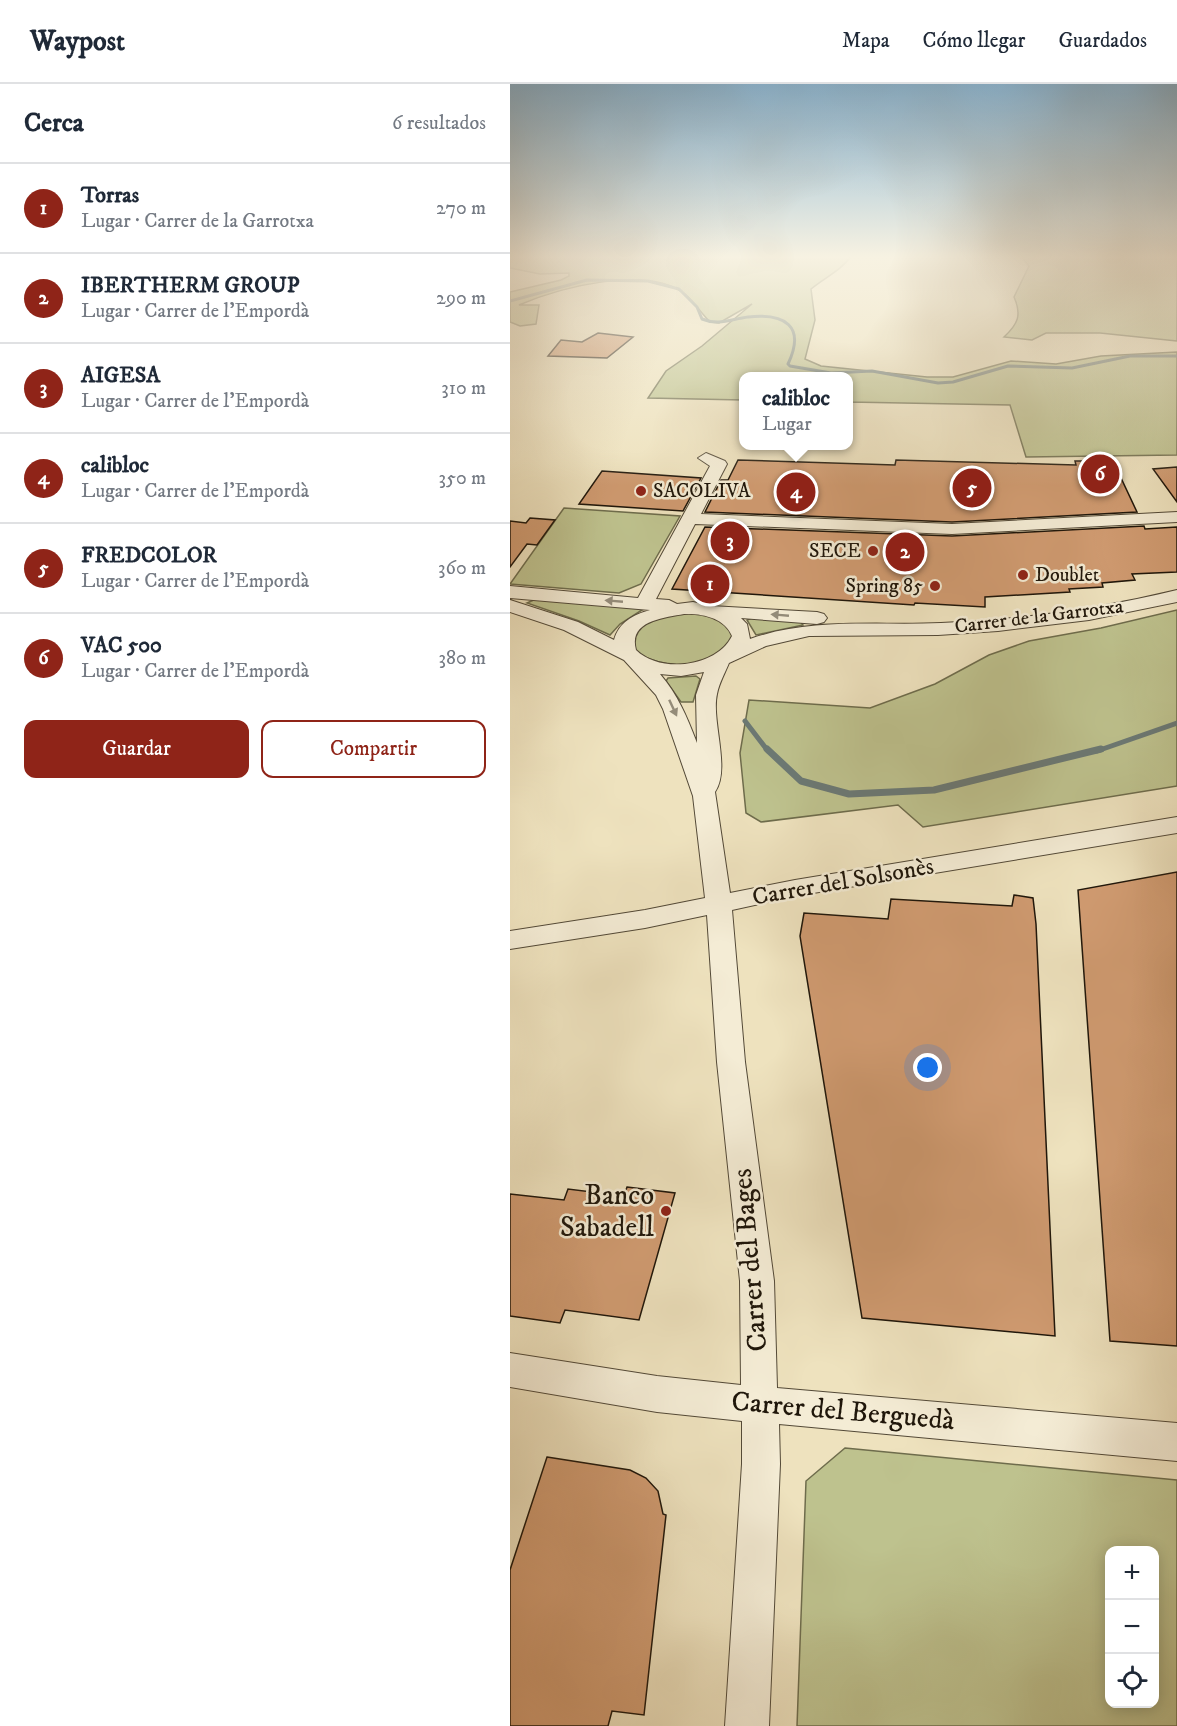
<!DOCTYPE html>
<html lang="es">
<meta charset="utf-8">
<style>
body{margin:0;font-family:"IM FELL DW Pica",serif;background:#f6f6f7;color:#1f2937}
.controls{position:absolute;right:18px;bottom:18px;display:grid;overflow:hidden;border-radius:12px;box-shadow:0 3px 15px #0003}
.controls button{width:54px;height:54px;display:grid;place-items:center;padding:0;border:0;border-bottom:2px solid #e0e1e3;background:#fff;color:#1f2937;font:30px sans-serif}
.you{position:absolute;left:418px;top:984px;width:21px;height:21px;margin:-15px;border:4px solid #fff;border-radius:50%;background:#1a73e8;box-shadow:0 0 0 9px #1a73e833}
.badge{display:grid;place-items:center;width:39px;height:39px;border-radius:50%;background:#8f2418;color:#fff;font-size:20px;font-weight:700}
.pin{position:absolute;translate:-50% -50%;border:3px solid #fff;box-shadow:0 2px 6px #0006}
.popup{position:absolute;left:229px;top:288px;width:114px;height:78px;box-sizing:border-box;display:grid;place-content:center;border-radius:12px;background:#fff;filter:drop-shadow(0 2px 4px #0005);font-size:20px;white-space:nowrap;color:#747a83}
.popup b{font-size:22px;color:#1f2937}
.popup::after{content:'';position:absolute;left:50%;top:100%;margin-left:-12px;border:12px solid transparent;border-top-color:#fff}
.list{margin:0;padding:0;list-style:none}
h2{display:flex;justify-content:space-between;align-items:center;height:78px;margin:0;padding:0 24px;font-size:26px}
h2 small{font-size:20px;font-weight:400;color:#747a83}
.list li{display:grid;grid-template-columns:39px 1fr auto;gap:18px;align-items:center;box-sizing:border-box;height:90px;padding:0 24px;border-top:2px solid #e0e1e3}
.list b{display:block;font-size:22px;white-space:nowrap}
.list p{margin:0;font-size:20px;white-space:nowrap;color:#747a83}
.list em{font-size:20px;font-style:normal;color:#747a83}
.actions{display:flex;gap:12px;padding:18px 24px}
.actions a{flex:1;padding:14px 0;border:2px solid #8f2418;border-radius:12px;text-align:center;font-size:21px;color:#8f2418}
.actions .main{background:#8f2418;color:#fff}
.icon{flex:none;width:33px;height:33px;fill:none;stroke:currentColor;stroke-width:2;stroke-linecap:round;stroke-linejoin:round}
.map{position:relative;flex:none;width:667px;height:1642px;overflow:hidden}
header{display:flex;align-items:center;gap:36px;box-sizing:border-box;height:84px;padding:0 30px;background:#fff;border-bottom:2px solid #e0e1e3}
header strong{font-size:28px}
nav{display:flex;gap:33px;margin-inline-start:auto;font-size:21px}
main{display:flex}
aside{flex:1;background:#fff}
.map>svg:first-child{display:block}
.green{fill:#bec28e;stroke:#6e6c4c;stroke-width:1.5;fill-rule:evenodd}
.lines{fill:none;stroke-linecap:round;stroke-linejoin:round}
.stream-far2{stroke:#6b7975;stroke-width:3}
.stream-far1{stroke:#6b7975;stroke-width:5}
.stream{stroke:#6b7975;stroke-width:7}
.building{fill:#cf9a70;stroke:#1f160a;stroke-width:1.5}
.minor-casing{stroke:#534937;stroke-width:2}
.minor{fill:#f4ecd5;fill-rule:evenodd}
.oneway{fill:#948c7a}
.poi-dot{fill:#8f2418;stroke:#f4ecd5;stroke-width:2}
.labels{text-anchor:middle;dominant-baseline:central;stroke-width:5;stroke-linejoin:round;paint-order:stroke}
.far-poi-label{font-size:20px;fill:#1f160a;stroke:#f4ecd5;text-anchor:start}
.far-street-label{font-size:20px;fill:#1f160a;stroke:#f4ecd5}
.street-label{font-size:24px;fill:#1f160a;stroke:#f4ecd5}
.near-poi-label{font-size:28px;fill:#1f160a;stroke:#f4ecd5;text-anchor:end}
.near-street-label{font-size:28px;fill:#1f160a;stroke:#f4ecd5}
</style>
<header>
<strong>Waypost</strong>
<nav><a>Mapa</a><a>Cómo llegar</a><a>Guardados</a></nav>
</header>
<main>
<aside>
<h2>Cerca<small>6 resultados</small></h2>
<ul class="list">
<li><span class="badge">1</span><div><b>Torras</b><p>Lugar · Carrer de la Garrotxa</p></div><em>270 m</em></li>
<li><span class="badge">2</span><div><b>IBERTHERM GROUP</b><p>Lugar · Carrer de l'Empordà</p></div><em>290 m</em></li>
<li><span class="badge">3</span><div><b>AIGESA</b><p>Lugar · Carrer de l'Empordà</p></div><em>310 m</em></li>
<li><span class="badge">4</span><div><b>calibloc</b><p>Lugar · Carrer de l'Empordà</p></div><em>350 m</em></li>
<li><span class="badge">5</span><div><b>FREDCOLOR</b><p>Lugar · Carrer de l'Empordà</p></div><em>360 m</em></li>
<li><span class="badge">6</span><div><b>VAC 500</b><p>Lugar · Carrer de l'Empordà</p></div><em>380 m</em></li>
</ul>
<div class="actions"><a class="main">Guardar</a><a>Compartir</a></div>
</aside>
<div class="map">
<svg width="667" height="1642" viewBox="0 0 667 1642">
<rect width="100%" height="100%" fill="#eee2be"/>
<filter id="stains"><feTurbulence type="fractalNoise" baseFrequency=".00333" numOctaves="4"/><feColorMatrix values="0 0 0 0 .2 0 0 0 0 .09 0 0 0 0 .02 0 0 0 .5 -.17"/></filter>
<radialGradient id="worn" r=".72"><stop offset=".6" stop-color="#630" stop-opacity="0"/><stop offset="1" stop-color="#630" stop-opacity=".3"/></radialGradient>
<g class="green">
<path d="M 0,172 L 341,172 C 332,186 314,194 301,205 L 305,236 L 295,275 L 311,282 L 417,293 L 443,293 L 501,277 L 546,280 L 591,272 L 667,268 L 667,371 L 516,373 L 500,321 L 339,318 L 338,292 L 234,292 L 233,316 L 138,314 L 156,287 L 192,262 L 242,220 L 209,239 L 200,238 C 192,230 184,218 175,210 C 136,180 49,204 9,221 L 29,221 L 26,240 L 10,242 L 0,238 L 0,208 L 51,196 L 59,192 L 59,189 L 30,190 L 0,184 Z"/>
<path d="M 511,172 L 667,172 L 667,257 L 590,249 L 536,249 L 522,256 L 494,253 C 508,240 512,231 504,213 L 519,182 Z"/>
<polygon points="54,424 170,432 131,500 109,509 0,500"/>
<polygon points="26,515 128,524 132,526 110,540 100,551 69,537 17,519"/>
<polygon points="667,526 667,702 413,743 388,721 251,738 236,729 230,669 239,616 360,624 425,600 479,571 519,557 591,544"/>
<path d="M 191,528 L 221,541 L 224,557 C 215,564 203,575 193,578 C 168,585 146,580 125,568 L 123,547 L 149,531 Z"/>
<polygon points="242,534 291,538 293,541 246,551 237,536"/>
<polygon points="186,592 190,595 183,618 171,618 156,597 158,594"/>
<path d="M 335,1364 L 667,1396 L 667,1642 L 287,1642 L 296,1397 ZM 600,1466 L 644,1466 L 644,1620 L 600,1620 Z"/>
</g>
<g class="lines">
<path class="stream-far2" d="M 0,217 L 77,196 L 138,197 L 169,205 L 187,223 L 192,235 C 209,242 221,235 238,233 C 275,229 296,242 278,280 L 280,282 L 321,289 L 362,287 L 428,299 L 443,298 L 498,282 L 562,284 L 620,272 L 667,272"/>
<g class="stream-far1">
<polyline points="235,637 258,667"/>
<polyline points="587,667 667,639"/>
</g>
<polyline class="stream" points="257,665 291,697 339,710 424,706 591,665"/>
</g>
<g class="building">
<polygon points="88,249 123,253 97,274 38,272 51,256 72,258"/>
<polygon points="228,376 385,381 386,376 566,381 565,377 603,377 627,428 442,438 195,428 211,396 218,396"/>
<polygon points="667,383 667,418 643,385"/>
<polygon points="92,387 191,394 173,427 69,420"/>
<polygon points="20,434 45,436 27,461 17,460 0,483 0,437 16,439"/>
<polygon points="634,442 635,445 667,443 667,488 622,490 625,496 592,499 593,503 559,505 560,508 475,513 475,523 405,519 404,521 162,505 195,443 442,452"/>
<polygon points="667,788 667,1262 600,1257 568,806"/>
<polygon points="504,811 523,814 526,840 545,1252 352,1234 290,852 294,829 378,835 381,815 502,822"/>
<polygon points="117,1103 165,1109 129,1236 55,1226 50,1239 0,1232 0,1110 54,1116 58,1105 114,1112"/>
<polygon points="37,1373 120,1386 136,1394 148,1407 153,1430 156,1431 134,1631 102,1627 98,1642 0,1642 0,1486"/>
</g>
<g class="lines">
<defs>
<path id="minor" d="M 196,369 L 215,377 L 217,380 L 191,430 L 442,440 L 667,428 L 667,438 L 442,450 L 185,440 L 146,515 L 159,516 L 167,520 L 183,518 L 201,522 L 307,528 L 314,530 L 317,534 L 314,538 L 307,540 L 231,534 L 237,540 L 240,555 C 303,533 366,542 431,539 C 511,536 589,525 667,506 L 667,518 L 579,536 L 488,547 L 428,551 L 299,552 L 256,562 L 219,579 C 215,589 209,599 207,610 C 201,637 221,685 205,708 L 220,809 L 285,796 L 667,733 L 667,749 L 285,812 L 222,826 L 235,978 L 264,1197 L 267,1304 L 667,1339 L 667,1377 L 269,1340 L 270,1380 L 259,1642 L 215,1642 L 232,1380 L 232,1337 L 147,1328 L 0,1303 L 0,1269 L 147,1292 L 231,1301 L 230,1197 L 207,978 L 197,831 L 135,844 L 0,865 L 0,847 L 135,826 L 195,814 L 183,712 L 153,625 L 146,611 L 114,576 L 54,546 L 0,528 L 0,516 L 68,538 L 104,556 C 109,538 123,531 140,526 L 0,514 L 0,502 L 128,514 L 200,382 L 188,374 ZM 174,530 C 192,529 215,534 222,552 C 207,583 150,590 126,566 C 118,537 153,534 174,530 ZM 194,588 L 186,611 L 187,659 C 177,633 168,611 150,590 L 171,592 Z"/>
</defs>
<use href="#minor" class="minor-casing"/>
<use href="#minor" class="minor"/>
</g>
<defs><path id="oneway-solid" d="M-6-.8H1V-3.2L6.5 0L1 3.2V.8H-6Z" transform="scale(1.5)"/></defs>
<g class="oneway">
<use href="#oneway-solid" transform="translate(104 517) rotate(-175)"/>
<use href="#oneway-solid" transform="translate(270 531) rotate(-175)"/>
<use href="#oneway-solid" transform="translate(163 624) rotate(65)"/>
</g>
<linearGradient id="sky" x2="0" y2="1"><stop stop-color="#8ab7d6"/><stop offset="0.43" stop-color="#f7f2e2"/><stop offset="1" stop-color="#f7f2e2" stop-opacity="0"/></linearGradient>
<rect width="667" height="402" fill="url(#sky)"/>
<g class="poi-dot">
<circle cx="131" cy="407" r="6"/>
<circle cx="363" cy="467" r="6"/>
<circle cx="513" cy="491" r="6"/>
<circle cx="425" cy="502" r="6"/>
<circle cx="156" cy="1127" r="6"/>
</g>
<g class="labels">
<g class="far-poi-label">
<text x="143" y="407">SACOLIVA</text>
<text x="351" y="467" text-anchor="end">SECE</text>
<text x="525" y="491">Doublet</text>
<text x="413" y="502" text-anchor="end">Spring 85</text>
</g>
<g class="far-street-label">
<text transform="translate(529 533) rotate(-7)">Carrer de la Garrotxa</text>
</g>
<g class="street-label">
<text transform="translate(333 798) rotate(-10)">Carrer del Solsonès</text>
</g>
<g class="near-poi-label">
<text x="144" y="1111">Banco<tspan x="144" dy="32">Sabadell</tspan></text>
</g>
<g class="near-street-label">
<text transform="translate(240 1176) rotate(-95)">Carrer del Bages</text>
<text transform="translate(333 1327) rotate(5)">Carrer del Berguedà</text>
</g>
</g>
<rect width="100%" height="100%" filter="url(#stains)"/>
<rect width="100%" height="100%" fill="url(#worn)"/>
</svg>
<div class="controls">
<button>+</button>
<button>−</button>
<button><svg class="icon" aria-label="locate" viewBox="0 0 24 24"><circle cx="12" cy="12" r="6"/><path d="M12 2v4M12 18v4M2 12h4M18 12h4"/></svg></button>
</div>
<div class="you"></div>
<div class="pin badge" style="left:200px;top:500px">1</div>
<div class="pin badge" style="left:395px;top:468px">2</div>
<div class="pin badge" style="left:220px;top:457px">3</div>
<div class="pin badge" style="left:286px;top:408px">4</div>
<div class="popup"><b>calibloc</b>Lugar</div>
<div class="pin badge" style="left:462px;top:404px">5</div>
<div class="pin badge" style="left:590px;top:390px">6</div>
</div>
</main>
